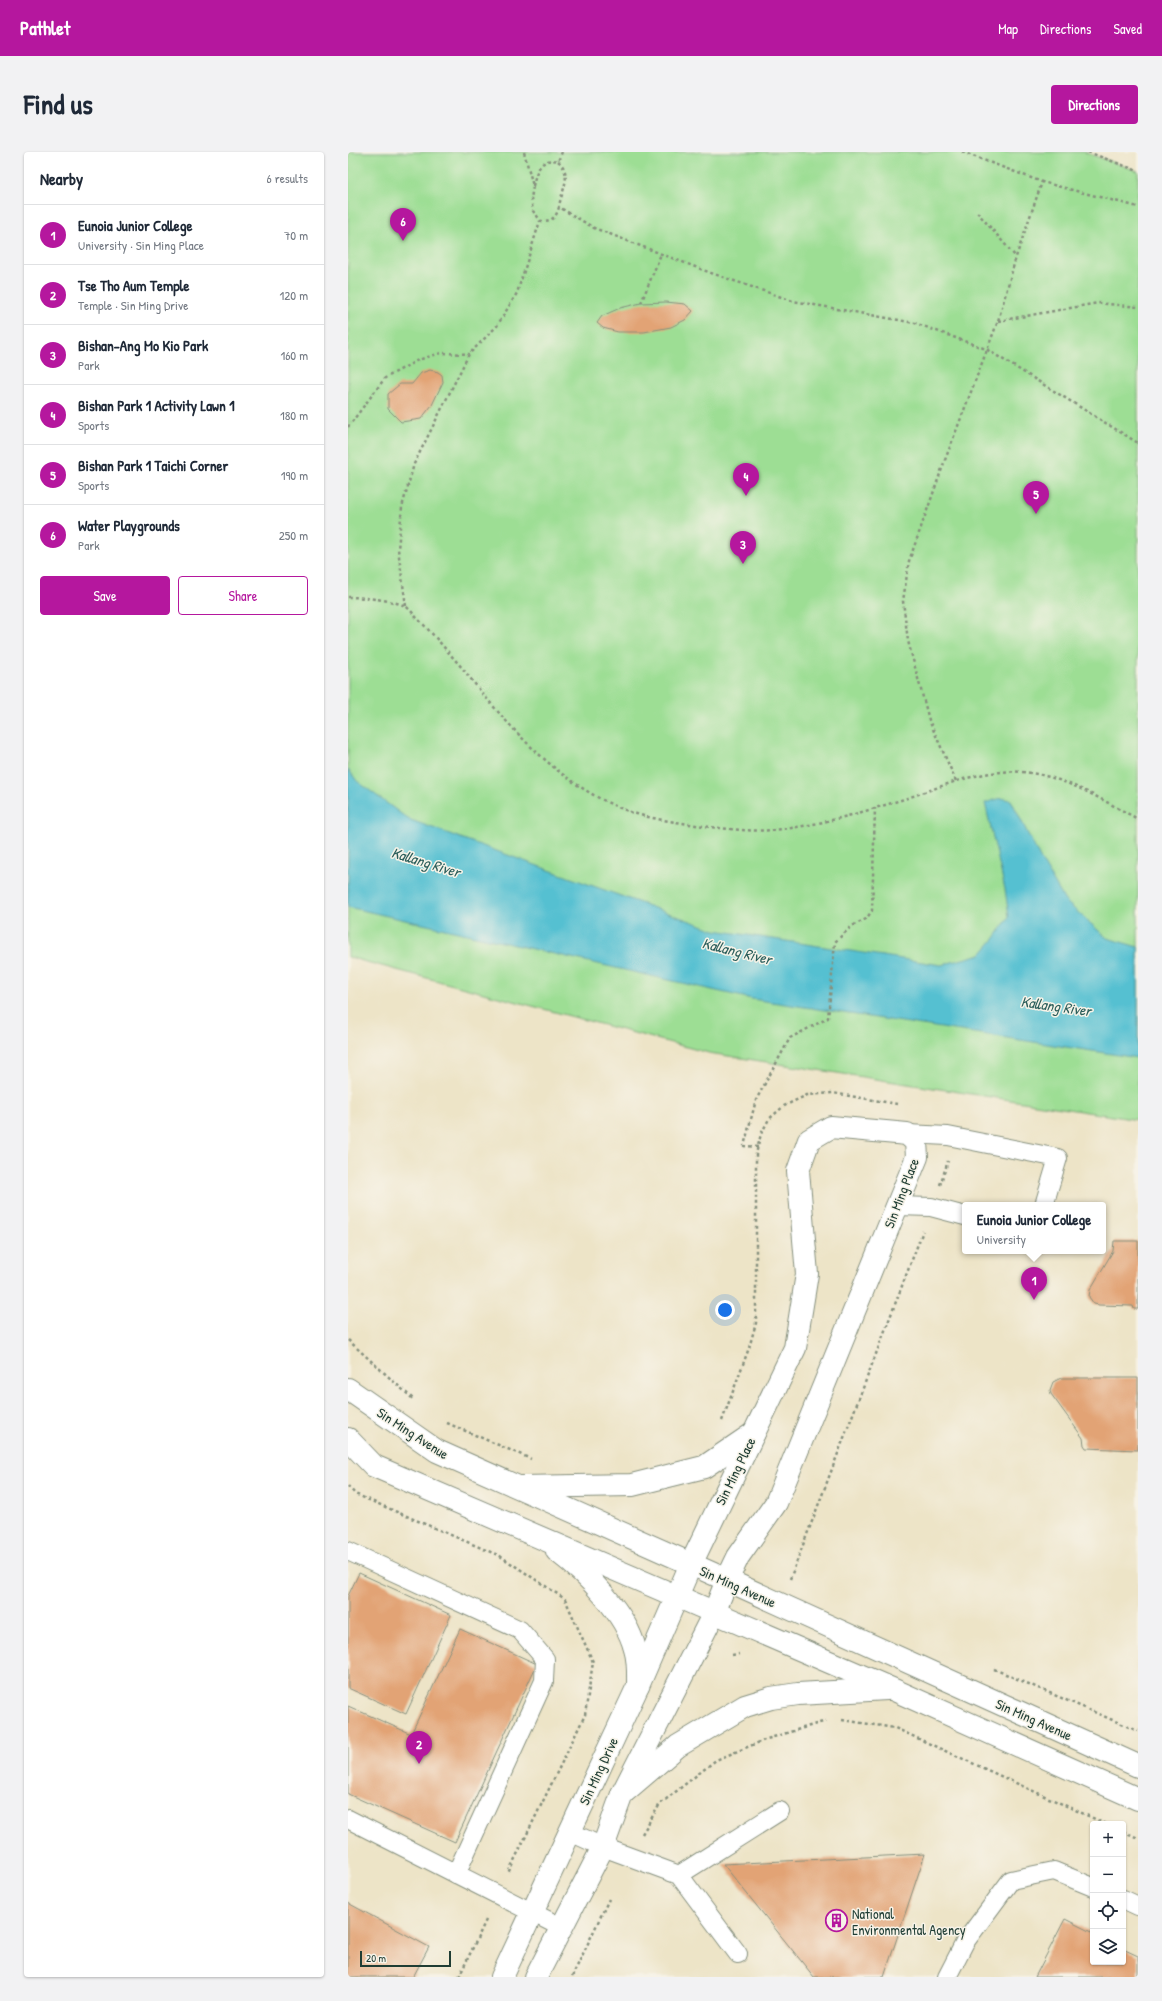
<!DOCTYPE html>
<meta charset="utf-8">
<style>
body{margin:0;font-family:"Patrick Hand",sans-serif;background:#f2f2f3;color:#1f2937}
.controls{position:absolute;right:12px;bottom:12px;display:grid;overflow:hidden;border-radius:4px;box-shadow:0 1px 3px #0004}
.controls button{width:36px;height:36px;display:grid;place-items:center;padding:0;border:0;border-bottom:1px solid #e0e1e3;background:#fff;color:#1f2937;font:20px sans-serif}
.scale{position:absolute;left:12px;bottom:10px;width:91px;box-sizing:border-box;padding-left:4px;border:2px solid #1f3d34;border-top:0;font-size:11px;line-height:14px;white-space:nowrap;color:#1f3d34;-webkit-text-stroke:3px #f7f3e8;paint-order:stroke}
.you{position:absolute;left:377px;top:1158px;width:14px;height:14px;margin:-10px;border:3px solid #fff;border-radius:50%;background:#1a73e8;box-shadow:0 0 0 6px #1a73e833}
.badge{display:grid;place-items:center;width:26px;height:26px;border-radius:50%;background:#b5179e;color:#fff;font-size:13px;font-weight:700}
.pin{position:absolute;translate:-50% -33px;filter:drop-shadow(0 1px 2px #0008)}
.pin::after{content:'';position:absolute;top:21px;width:14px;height:12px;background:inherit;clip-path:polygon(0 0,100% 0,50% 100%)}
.popup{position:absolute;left:614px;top:1050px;width:144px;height:52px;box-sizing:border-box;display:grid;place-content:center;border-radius:4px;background:#fff;filter:drop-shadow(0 1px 3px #0005);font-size:13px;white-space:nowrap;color:#747a83}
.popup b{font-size:15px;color:#1f2937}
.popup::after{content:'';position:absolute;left:50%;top:100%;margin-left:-8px;border:8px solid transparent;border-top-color:#fff}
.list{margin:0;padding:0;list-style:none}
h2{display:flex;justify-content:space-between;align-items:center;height:52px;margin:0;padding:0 16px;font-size:17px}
h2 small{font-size:13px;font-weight:400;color:#747a83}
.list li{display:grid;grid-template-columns:26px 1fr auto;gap:12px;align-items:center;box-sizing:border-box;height:60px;padding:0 16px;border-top:1px solid #e0e1e3}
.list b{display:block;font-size:15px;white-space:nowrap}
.list p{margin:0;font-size:13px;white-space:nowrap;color:#747a83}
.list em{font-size:13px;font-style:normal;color:#747a83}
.actions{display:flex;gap:8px;padding:12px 16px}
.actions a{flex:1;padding:9px 0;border:1px solid #b5179e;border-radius:4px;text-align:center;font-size:14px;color:#b5179e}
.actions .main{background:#b5179e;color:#fff}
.icon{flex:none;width:22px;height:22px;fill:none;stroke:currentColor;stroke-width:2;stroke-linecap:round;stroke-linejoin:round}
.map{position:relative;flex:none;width:790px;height:1825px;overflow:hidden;border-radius:4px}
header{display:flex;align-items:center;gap:24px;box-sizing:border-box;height:56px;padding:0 20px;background:#b5179e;color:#fff}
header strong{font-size:19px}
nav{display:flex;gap:22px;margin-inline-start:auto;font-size:14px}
.intro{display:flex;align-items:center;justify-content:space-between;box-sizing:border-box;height:96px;padding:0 24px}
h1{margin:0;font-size:28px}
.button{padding:10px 18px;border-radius:4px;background:#b5179e;color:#fff;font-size:14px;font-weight:700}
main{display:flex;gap:24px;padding:0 24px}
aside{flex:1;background:#fff;border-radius:4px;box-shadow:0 1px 3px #0004}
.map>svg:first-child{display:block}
.park{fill:#9dde94;stroke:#5e8e64}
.water{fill:#55c0d1;stroke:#3a7e82}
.building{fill:#e2a374}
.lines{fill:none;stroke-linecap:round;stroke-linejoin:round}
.service-casing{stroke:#86907e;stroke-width:20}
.minor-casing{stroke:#86907e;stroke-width:24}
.tertiary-casing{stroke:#86907e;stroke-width:24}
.secondary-casing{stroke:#86907e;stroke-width:24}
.path{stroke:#86907e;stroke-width:2.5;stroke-dasharray:3 3;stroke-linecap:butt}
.service{stroke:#fff;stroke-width:18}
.minor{stroke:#fff;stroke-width:22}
.tertiary{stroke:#fff;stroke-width:22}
.secondary{stroke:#fff;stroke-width:22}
.labels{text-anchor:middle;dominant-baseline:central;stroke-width:3;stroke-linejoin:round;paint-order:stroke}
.street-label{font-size:14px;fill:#1f3d34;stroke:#f7f3e8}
.poi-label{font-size:14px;fill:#1f3d34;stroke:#f7f3e8;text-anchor:start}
.water-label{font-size:15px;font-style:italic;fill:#2c5e5b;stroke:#f7f3e8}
</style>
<header>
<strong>Pathlet</strong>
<nav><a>Map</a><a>Directions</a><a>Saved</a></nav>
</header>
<div class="intro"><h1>Find us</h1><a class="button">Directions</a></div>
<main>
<aside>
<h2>Nearby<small>6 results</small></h2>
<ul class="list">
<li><span class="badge">1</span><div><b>Eunoia Junior College</b><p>University · Sin Ming Place</p></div><em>70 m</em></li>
<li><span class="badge">2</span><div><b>Tse Tho Aum Temple</b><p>Temple · Sin Ming Drive</p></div><em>120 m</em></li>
<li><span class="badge">3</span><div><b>Bishan-Ang Mo Kio Park</b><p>Park</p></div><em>160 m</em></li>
<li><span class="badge">4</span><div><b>Bishan Park 1 Activity Lawn 1</b><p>Sports</p></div><em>180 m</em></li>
<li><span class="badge">5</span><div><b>Bishan Park 1 Taichi Corner</b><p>Sports</p></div><em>190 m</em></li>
<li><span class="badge">6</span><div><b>Water Playgrounds</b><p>Park</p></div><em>250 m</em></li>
</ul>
<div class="actions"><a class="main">Save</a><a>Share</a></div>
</aside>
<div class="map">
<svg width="790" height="1825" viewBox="0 0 790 1825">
<rect width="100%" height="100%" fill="#f7f3e8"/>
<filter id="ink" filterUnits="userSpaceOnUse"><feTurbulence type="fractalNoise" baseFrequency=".025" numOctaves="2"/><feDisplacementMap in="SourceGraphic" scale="8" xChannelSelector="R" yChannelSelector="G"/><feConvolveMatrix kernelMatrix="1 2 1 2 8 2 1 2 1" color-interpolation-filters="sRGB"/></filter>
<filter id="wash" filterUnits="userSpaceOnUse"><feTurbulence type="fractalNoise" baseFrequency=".012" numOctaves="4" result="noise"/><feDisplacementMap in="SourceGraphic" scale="16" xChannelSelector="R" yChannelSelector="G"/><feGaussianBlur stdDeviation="0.9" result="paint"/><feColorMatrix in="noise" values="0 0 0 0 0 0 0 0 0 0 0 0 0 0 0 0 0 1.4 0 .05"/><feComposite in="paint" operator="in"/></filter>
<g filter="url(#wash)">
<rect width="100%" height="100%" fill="#ede4c7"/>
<polygon class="park" points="0,0 736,0 790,19 790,968 361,901 0,805"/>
<polygon class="water" points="0,617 9,629 60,667 367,778 593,813 633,802 647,786 661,765 657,737 637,651 653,646 663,648 692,706 717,749 759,786 790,795 790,906 404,847 0,755"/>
<g id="blocks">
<g class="building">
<polygon points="318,150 337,152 345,159 337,168 323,175 296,180 270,180 255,176 249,171 254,164 272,156 293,151"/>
<polygon points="82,218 90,220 94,223 95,230 84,253 73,267 53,270 40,257 40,242 52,232 64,232 73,221"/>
<polygon points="766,1089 790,1089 790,1157 786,1157 785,1154 751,1153 746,1152 741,1145 742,1138 765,1099"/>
<polygon points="713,1226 790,1226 790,1298 738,1296 736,1293 735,1286 703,1242 702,1238 705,1230"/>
<polygon points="11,1421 103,1463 58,1562 0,1536 0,1444"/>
<polygon points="112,1477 189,1512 107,1690 0,1642 0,1554 63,1582"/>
<polygon points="577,1702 536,1825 466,1825 375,1712"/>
<polygon points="0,1751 81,1795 65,1825 0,1825"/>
<polygon points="717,1767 745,1781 745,1810 775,1810 775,1797 790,1804 790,1825 687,1825"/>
</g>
</g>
</g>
<g filter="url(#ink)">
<use href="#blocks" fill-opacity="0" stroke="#86907e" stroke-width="1"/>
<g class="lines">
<defs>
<g id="service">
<polyline points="559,982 600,984 710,1006 696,1053"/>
<polyline points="549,1054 583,1055 617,1064"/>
<polyline points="0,1399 172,1478 197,1507 196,1529 108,1722"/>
<polyline points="0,1667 213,1775"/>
<polyline points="222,1680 255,1695 331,1723 390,1802"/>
<polyline points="331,1723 432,1659"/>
<polyline points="775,1747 790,1754"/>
<polyline points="599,1825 617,1790 663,1728 706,1719 745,1735"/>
</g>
<polyline id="minor" points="343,1412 447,1196 459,1122 450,1019 461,988 483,975 559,982 568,990 569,1005 428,1351 390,1405 379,1428"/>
<g id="tertiary">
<polyline points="154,1825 290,1534 343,1412"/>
<polyline points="188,1825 255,1695 274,1642 366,1461 379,1428"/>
</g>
<g id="secondary">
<polyline points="0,1237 89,1299 379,1428 790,1614"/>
<polyline points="0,1287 26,1314 544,1537 790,1647"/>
<polyline points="173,1335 284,1333 356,1315 406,1281"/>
<path d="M 209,1399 C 238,1421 278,1461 287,1497 C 291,1509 290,1522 290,1534"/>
<polyline points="274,1642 330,1594 397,1554 423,1546 450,1542 539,1537"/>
</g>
</defs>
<use href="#service" class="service-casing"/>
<use href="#minor" class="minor-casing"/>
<use href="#tertiary" class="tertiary-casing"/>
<use href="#secondary" class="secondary-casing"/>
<g class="path">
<path d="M 176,0 L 185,34 L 183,47 L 185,59 L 193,69 C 204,69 208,66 211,55 L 246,76 L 363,121 L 445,149 L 567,171 L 638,197 L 790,291"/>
<polyline points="614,0 694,30 790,55"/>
<polyline points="740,0 790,19"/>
<path d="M 210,9 C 225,22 214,38 211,54"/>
<path d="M 185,34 C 188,19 193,5 210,9 L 214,0"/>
<polyline points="629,60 668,105"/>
<polyline points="293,151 313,102"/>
<polyline points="650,169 750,151 790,155"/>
<polyline points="0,275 37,226 70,208 93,201 121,202"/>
<path d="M 0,445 C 14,445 45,448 57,454 C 62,457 66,463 70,467 C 86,483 100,500 115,517 C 159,573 211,634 280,659 C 298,666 321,669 341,672 C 369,676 398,680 426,678 C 469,674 512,661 553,648 C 591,636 633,616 674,620 C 715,623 754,648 790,667"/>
<polyline points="58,454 50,397 54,355 66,312 121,202 149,174 169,141 192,69"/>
<polyline points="608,629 581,568 560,489 555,449 561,409 597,308 650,169 668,105 694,30"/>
<polyline points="410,995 396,994 408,948 442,886 480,866 487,790 504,774 518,767 524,759 527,656"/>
<polyline points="592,1033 600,1009"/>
<polyline points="0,1188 65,1247"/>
<polyline points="374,1269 401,1196 408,1171 408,1002 413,982 421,967 436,954 459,943 485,941 549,952"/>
<polyline points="99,1271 183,1307"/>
<polyline points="0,1334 7,1342 152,1404 217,1447 245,1510 237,1563 160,1721"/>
<polyline points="442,1427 575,1079"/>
<polyline points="384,1503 391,1502"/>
<polyline points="646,1517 790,1579"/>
<polyline points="494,1568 547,1576 758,1672"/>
<polyline points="775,1679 790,1686"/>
<polyline points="294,1682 312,1652 368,1608 419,1587 478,1569"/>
<polyline points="111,1825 139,1766"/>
<polyline points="224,1825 261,1747"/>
</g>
<use href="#service" class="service"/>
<use href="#minor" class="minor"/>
<use href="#tertiary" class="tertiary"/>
<use href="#secondary" class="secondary"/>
</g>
</g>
<defs>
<symbol id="building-ring" viewBox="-11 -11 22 22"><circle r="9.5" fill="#f7f3e8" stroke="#b5179e" stroke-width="1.5"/><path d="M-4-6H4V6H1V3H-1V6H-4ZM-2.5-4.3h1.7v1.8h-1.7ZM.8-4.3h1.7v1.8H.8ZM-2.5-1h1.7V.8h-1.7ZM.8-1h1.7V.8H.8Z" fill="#b5179e"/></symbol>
</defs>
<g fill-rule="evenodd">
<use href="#building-ring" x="476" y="1756" width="25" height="25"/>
</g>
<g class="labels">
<g class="street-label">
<text transform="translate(553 1041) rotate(-69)">Sin Ming Place</text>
<text transform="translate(65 1281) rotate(33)">Sin Ming Avenue</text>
<text transform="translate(387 1319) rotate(-64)">Sin Ming Place</text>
<text transform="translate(390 1434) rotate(24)">Sin Ming Avenue</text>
<text transform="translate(686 1567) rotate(24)">Sin Ming Avenue</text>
<text transform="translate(250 1619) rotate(-65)">Sin Ming Drive</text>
</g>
<g class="poi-label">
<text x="504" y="1761">National<tspan x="504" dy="16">Environmental Agency</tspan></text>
</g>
<g class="water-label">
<text transform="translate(78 710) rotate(17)">Kallang River</text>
<text transform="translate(389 799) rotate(14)">Kallang River</text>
<text transform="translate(708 854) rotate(8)">Kallang River</text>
</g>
</g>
</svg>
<div class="controls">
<button>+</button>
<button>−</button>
<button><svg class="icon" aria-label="locate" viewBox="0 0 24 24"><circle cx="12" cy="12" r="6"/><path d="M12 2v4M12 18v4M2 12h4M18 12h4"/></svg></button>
<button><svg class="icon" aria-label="layers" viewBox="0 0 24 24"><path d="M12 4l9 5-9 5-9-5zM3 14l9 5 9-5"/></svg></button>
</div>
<div class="scale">20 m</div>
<div class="you"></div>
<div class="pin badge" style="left:686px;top:1148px">1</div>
<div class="popup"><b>Eunoia Junior College</b>University</div>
<div class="pin badge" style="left:71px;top:1612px">2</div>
<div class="pin badge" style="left:395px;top:412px">3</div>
<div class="pin badge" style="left:398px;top:344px">4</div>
<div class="pin badge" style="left:688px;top:362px">5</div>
<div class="pin badge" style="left:55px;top:89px">6</div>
</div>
</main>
